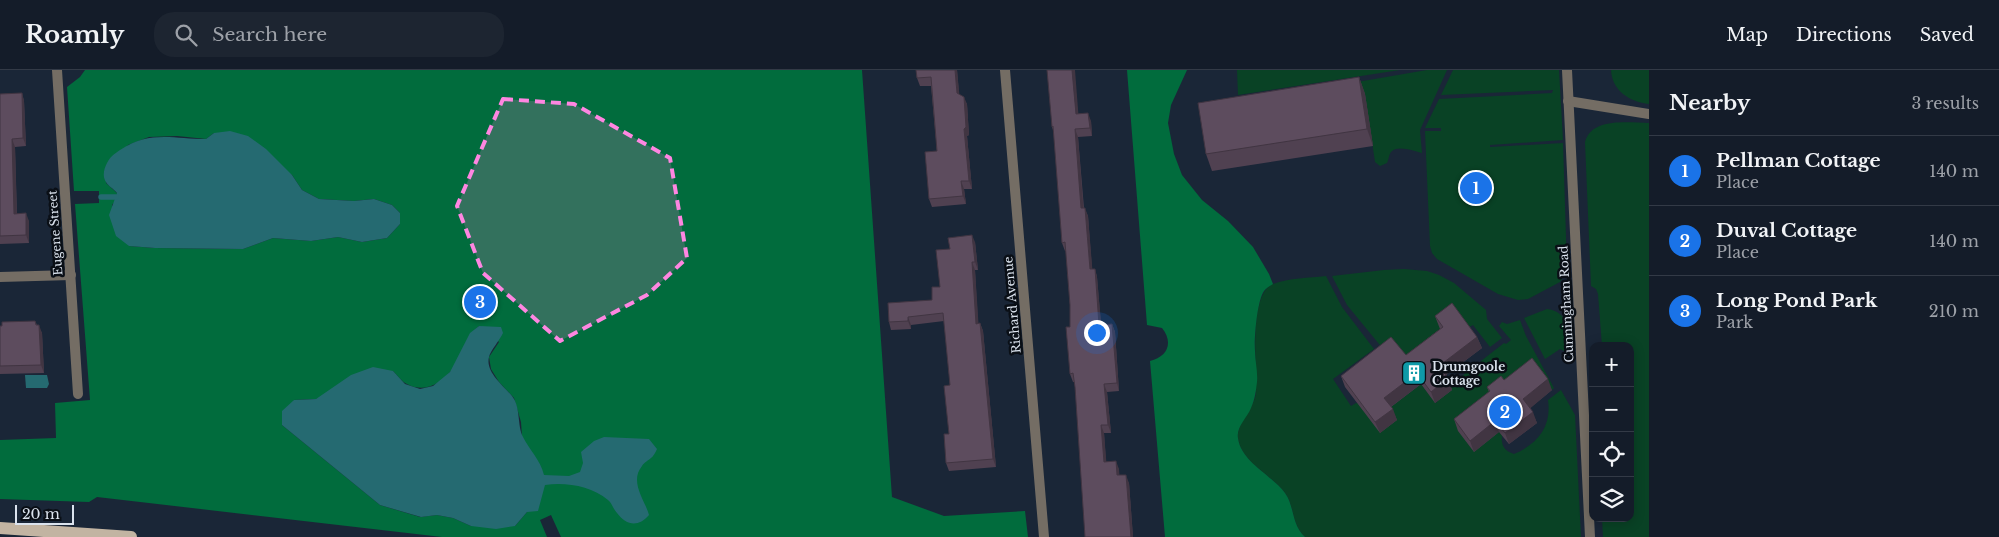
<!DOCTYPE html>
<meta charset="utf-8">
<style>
body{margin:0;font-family:"Libre Baskerville",serif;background:#1d2531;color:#f1f3f6}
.controls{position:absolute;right:15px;bottom:15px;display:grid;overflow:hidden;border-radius:10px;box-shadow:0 2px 12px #0003}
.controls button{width:45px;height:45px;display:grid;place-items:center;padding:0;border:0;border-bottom:1px solid #333a46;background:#141c29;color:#f1f3f6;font:25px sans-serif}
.scale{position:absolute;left:15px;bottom:12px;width:59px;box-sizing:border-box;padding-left:5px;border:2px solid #dbe3ee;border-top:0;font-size:14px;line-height:18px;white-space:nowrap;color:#dbe3ee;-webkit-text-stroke:4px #0a0f16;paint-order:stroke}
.you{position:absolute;left:1096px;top:262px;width:18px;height:18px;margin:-12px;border:4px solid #fff;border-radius:50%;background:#1a73e8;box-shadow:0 0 0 8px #1a73e833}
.badge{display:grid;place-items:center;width:32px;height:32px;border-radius:50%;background:#1a73e8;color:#fff;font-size:16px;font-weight:700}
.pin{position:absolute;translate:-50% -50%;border:2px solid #fff;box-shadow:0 1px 5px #0006}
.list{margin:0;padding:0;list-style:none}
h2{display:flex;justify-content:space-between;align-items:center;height:65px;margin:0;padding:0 20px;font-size:21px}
h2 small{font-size:16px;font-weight:400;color:#9da1a8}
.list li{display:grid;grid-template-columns:32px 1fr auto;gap:15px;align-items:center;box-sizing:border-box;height:70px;padding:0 20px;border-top:1px solid #333a46}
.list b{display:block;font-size:19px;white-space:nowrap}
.list p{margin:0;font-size:16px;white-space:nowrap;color:#9da1a8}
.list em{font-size:16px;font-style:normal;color:#9da1a8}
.icon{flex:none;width:28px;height:28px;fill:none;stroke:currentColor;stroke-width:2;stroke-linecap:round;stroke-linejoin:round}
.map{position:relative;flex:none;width:1649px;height:467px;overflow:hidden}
header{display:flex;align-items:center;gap:30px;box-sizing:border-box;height:70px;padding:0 25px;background:#141c29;border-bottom:1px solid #333a46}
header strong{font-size:24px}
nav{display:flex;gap:28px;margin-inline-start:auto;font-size:18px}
.search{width:350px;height:45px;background:#1d2531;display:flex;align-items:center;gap:12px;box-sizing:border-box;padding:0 18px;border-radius:20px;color:#9da1a8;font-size:19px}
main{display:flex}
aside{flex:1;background:#141c29}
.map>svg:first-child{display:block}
.green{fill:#094225}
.forest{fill:#016c3d;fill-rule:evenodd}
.water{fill:#256a71}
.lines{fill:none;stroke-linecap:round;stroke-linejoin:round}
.stream{stroke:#256a71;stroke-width:5.5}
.service{stroke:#746d64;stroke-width:10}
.minor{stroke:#746d64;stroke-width:10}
.primary{stroke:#c2b4a2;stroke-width:12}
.wall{fill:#504151}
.shaded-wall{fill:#413542}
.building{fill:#5d4c5e;stroke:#413542}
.marked{fill:#fe86e1;fill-opacity:0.2;stroke:#fe86e1;stroke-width:4;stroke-dasharray:10 6;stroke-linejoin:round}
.labels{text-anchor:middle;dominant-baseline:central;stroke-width:5;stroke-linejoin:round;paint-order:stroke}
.street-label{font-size:12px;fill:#dbe3ee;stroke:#0a0f16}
.poi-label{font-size:12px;font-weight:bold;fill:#dbe3ee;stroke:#0a0f16;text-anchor:start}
</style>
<header>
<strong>Roamly</strong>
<div class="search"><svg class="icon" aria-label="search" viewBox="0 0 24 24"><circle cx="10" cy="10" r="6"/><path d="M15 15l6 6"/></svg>Search here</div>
<nav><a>Map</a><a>Directions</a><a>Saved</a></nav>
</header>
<main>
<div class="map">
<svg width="1649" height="467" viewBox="0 0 1649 467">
<rect width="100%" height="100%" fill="#1a2637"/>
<g class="green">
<polygon points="1237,0 1400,0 1238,25"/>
<path d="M 1427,0 L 1447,0 L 1420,60 L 1422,83 C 1415,81 1398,75 1392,81 C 1389,83 1389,89 1387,93 L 1380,96 L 1375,92 L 1365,25 L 1328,17 Z"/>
<polygon points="1453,0 1559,0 1563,70 1490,75 1490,77 1563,73 1567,199 1560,212 1528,229 1518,230 1498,224 1437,189 1432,183 1430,176 1425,61 1441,61 1441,58 1425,58 1439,29 1552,23 1553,20 1441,25"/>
<path d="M 1611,0 L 1649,0 L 1649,34 C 1630,32 1612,21 1611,0 Z"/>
<path d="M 1649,53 L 1649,467 L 1603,467 L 1602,448 L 1630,448 L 1630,276 L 1602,276 L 1598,224 L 1596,219 L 1591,216 L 1585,72 C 1592,47 1628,53 1649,53 Z"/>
<polygon points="1404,199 1427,201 1439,205 1454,213 1486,240 1487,249 1502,268 1490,277 1473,255 1447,269 1410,297 1388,284 1379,274 1347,235 1332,206 1384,200"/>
<path d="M 1326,206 L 1342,237 L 1374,279 L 1333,309 L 1351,336 L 1356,333 L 1388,339 L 1421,314 L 1436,333 L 1449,316 L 1504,273 L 1506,274 L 1511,270 L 1499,256 L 1502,252 L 1507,254 L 1520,250 L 1526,266 L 1554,318 L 1552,320 L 1536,300 L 1500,362 L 1502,366 C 1501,375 1504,381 1514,384 C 1537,374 1552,357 1548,330 L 1561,320 L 1575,345 L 1581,467 L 1305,467 C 1291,454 1295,437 1285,423 C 1272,405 1241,392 1238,368 C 1236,354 1254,339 1256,323 C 1257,300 1248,224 1273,214 C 1289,208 1309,208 1326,206 Z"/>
<path d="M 1547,239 C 1571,242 1571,267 1572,285 L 1560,279 L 1545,289 L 1524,248 Z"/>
</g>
<g class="forest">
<path d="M 85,0 L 862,0 L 892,427 L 944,446 L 1025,441 L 1028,467 L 561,467 L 551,445 L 540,450 L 547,467 L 442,467 L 97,427 L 89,432 L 0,429 L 0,370 L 56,368 L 55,333 L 90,330 L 75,134 L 99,133 L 99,121 L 74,121 L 67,17 L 80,7 ZM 214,63 L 292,105 L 302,120 L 319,129 L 354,131 L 374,129 L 392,135 L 400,143 L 400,154 L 387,168 L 362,172 L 338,167 L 311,171 L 273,168 L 243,179 L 155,178 L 129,176 L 112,135 L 116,130 L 117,123 L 106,113 L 128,75 L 149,67 L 177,66 L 206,69 ZM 479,256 L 499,272 L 489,287 L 491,299 L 499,312 L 514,328 L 521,352 L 527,442 L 515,456 L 471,456 L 453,448 L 437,445 L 420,447 L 380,435 L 282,355 L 294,330 L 316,329 L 393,301 C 397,305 402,312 407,314 C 423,323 440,315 451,301 C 463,286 463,269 479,256 Z"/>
<path d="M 1127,0 L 1187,0 L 1171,35 L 1168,53 L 1174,84 L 1182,105 L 1202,130 L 1228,151 L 1253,177 L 1269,204 L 1273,214 C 1270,216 1266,218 1264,221 C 1257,231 1254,269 1255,281 C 1255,291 1258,302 1257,312 C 1256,321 1255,329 1251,338 C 1247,348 1236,357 1238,368 C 1241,392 1272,405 1285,423 C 1295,437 1291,454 1305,467 L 1165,467 L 1150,291 C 1167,287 1174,273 1162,258 L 1147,255 Z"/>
</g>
<g class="water">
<path d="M 230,61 L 248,66 L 266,79 L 292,105 L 302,120 L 319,129 L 354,131 L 374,129 L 392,135 L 400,143 L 400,154 L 387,168 L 362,172 L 338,167 L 311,171 L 273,168 L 243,179 L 155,178 L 129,176 L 116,166 L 109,145 L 117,123 C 114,119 108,116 106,112 C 102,106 104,99 107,93 C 110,87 114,84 120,80 C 150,60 173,69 206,69 L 214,63 Z"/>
<path d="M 479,256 L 501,257 L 503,263 C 500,270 490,281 489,287 C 485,302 504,316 512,326 C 521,337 517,356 523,367 C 530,381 540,389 544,405 L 569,406 L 580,402 L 583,393 L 581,382 L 594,371 L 604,367 L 649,369 L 657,379 C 652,391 648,388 642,396 C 629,412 645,430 649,445 C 638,458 626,455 617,443 C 613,439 612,433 608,430 C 591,416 566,412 545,415 L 538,441 L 527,442 L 515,456 L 496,459 L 471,456 L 453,448 L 437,445 L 421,447 L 380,435 L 282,355 L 282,341 L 294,330 L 316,329 L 351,305 L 373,297 L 393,301 L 405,314 L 420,319 L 433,316 L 450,302 L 470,263 Z"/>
<polygon points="25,305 47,305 49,314 47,318 26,318"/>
</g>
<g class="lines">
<polyline class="stream" points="101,127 116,127"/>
<g class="service">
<polyline points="1567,0 1590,467"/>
<polyline points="1568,31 1649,44"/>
</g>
<g class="minor">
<polyline points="57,0 78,324"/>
<polyline points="1005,0 1044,467"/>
<polyline points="0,207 71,205"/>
</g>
<polyline class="primary" points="0,458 131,467"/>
</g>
<g class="wall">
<polygon points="916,0 957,0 959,24 967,34 969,65 967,66 972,119 964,119 966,134 932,137 929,129 937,81 931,16 920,16 917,8"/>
<polygon points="1359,7 1365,24 1373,76 1212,101 1206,84"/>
<polygon points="22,23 24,31 26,76 15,77 17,144 29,151 29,173 0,174 0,24"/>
<polygon points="1078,44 1091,51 1092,66 1078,67 1084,138 1088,146 1092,199 1095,199 1097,207 1101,255 1112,254 1115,262 1119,321 1107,322 1111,363 1104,363 1106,392 1119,399 1119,405 1129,413 1133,467 1074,312 1073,312 1070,304 1070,235 1066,181 1065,181 1062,173 1054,63 1052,57"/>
<polygon points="975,172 978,200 975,200 978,253 980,253 983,261 996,397 949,401 946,393 949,364 950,315 944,251 911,255 911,259 891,260 889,252 932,230 940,217 950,179"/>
<polygon points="1435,246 1477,267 1482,278 1446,305 1448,308 1452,320 1435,333 1421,314 1391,337 1397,350 1380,363 1345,317 1341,306 1406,285 1440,259"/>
<polygon points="35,251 37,255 42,263 44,303 0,304 0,256"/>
<polygon points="1504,310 1552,320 1530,338 1537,353 1509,374 1499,362 1474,382 1458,361 1454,349 1489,322 1487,317"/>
</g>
<g class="shaded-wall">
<polygon points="955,0 957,0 960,31 957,23"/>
<polygon points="1072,0 1075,0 1079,52 1076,44"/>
<polygon points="1359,7 1365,24 1373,76 1367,59"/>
<polygon points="22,23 24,31 26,76 23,68"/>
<polygon points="964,27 967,34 969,65 967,66 972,119 969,111 964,59"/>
<polygon points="1088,43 1091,51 1092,66 1090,58"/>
<polygon points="1075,59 1078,67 1084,146 1081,138"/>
<polygon points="12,69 15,77 17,152 14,144"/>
<polygon points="961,111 964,119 966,134 963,126"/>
<polygon points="1085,138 1088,146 1093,207 1090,199"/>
<polygon points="26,143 29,151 29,173 26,165"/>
<polygon points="972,165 975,172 978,200 975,192"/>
<polygon points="972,192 975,200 979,261 976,254"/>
<polygon points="1095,199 1097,207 1102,263 1099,255"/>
<polygon points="908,247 911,255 911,259 908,251"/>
<polygon points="980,253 983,261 996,397 993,389"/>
<polygon points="1112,254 1115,262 1119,321 1117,313"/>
<polygon points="39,255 42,263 44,303 41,295"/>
<polygon points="1477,267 1482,278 1443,307 1439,296"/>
<polygon points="1417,303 1421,314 1388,339 1384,328"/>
<polygon points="1448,308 1452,320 1435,333 1431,322"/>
<polygon points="1548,309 1552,320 1527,341 1523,329"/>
<polygon points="1104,314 1107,322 1111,363 1108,355"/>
<polygon points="1393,339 1397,350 1380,363 1375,352"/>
<polygon points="1533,342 1537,353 1509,374 1505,363"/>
<polygon points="1495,351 1499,362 1474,382 1470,371"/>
<polygon points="1101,355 1104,363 1107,400 1104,392"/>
<polygon points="1116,391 1119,399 1120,413 1117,405"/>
<polygon points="1126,405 1129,413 1133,467 1131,467"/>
</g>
<g class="building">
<polygon points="916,0 955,0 957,23 964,27 966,57 964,59 969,111 961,111 963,126 929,129 925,82 937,81 931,7 917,8"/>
<polygon points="1047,0 1072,0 1076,44 1088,43 1090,58 1075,59 1081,138 1085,138 1090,199 1095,199 1099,255 1112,254 1117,313 1104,314 1108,355 1101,355 1104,392 1116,391 1117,405 1126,405 1131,467 1085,467 1075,317 1073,303 1070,304 1066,257 1070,257 1070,235 1065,172 1062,173 1053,56 1052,57"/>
<polygon points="1359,7 1367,59 1206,84 1198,33"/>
<polygon points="22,23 23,68 12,69 14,144 26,143 26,165 0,166 0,24"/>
<polygon points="972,165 975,192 972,192 976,254 980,253 993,389 946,393 944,364 949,364 944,316 950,315 943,243 908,247 908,251 889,252 888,233 932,230 932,217 940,217 936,180 950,179 948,168"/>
<polygon points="1452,233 1477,267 1439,296 1448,308 1431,322 1417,303 1384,328 1393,339 1375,352 1341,306 1391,267 1406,285 1443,257 1435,246"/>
<polygon points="35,251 36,255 39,255 41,295 0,296 0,256 2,256 2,252"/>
<polygon points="1532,288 1548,309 1523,329 1533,342 1505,363 1495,351 1470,371 1454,349 1490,321 1487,317 1501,306 1504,310"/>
</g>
<path class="marked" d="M 503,29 L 574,34 L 670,88 L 687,188 L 647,225 L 560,271 L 483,203 L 457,136 Z"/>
<defs>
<symbol id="building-square" viewBox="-11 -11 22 22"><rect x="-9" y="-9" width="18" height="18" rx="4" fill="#0f9aa8" stroke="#0a0f16"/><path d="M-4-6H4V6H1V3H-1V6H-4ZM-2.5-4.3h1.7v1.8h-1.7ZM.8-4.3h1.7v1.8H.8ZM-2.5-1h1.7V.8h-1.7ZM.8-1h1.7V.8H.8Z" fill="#fff"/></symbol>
</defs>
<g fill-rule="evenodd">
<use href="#building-square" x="1400" y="289" width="28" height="28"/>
</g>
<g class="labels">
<g class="street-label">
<text transform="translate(55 163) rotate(-94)">Eugene Street</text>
<text transform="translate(1566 234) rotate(-93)">Cunningham Road</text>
<text transform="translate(1012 235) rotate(-95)">Richard Avenue</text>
</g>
<g class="poi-label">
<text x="1432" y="296">Drumgoole<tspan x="1432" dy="14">Cottage</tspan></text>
</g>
</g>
</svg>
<div class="controls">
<button>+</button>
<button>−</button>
<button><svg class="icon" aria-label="locate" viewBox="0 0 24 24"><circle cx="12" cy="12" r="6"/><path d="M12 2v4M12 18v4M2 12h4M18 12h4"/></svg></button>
<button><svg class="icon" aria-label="layers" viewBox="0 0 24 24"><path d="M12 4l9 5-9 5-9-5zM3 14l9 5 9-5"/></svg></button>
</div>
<div class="scale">20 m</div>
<div class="you"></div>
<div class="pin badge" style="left:1476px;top:118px">1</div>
<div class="pin badge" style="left:1505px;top:342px">2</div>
<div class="pin badge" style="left:480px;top:232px">3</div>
</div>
<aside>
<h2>Nearby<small>3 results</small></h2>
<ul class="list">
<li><span class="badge">1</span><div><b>Pellman Cottage</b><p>Place</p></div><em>140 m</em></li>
<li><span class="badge">2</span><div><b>Duval Cottage</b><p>Place</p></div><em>140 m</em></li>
<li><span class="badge">3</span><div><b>Long Pond Park</b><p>Park</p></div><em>210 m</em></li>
</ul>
</aside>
</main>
